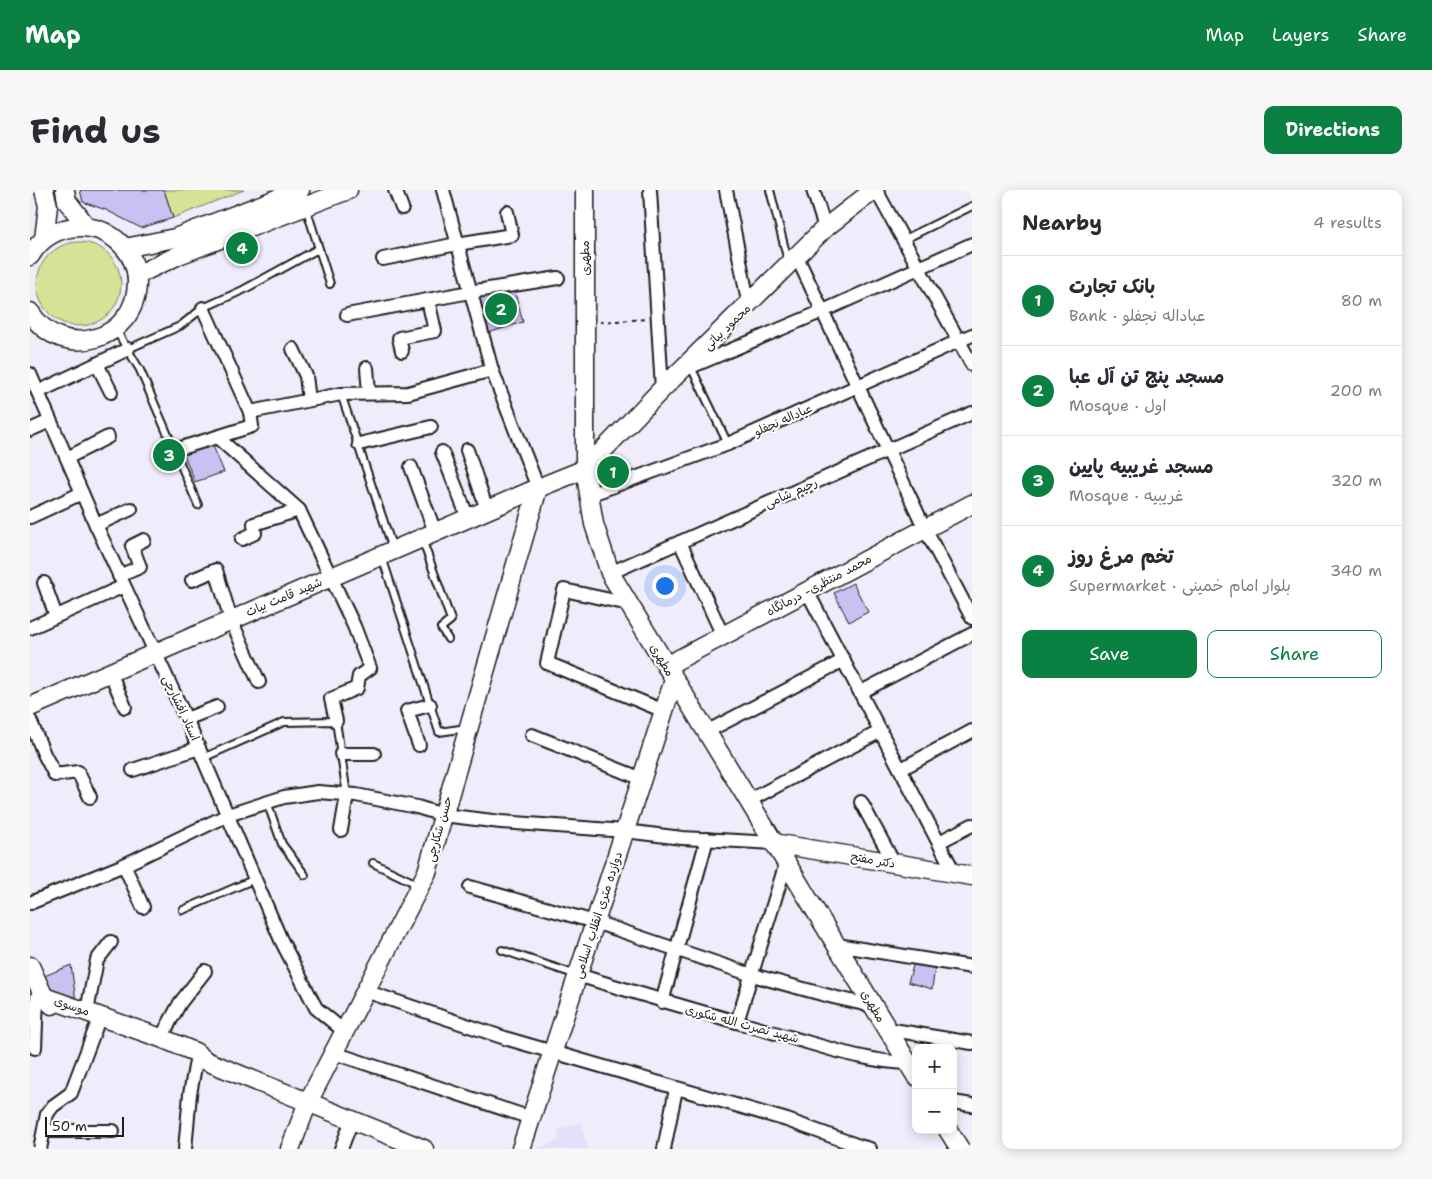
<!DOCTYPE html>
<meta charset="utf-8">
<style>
body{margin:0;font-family:"Shantell Sans","Playpen Sans Arabic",sans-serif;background:#f7f7f7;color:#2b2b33}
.controls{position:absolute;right:15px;bottom:15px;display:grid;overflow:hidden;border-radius:10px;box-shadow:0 2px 12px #0003}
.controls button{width:45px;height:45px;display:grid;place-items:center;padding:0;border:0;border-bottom:1px solid #e1e1e2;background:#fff;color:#2b2b33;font:25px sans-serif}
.scale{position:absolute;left:15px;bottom:12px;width:79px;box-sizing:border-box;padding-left:5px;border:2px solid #1c1c1c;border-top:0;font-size:14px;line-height:18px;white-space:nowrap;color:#1c1c1c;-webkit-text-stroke:4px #fff;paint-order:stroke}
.you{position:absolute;left:634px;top:395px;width:18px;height:18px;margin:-12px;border:4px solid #fff;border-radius:50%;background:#1a73e8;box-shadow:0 0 0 8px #1a73e833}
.badge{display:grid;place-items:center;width:32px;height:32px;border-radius:50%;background:#0b8043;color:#fff;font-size:16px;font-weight:700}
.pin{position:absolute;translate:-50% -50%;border:2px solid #fff;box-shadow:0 1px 5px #0006}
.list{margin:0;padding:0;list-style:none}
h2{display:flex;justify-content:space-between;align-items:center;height:65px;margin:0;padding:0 20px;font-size:21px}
h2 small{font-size:16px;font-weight:400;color:#7c7c81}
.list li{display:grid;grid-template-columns:32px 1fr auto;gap:15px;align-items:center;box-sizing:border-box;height:90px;padding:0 20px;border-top:1px solid #e1e1e2}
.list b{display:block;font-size:19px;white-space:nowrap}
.list p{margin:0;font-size:16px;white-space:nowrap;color:#7c7c81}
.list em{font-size:16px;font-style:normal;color:#7c7c81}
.actions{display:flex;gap:10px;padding:15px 20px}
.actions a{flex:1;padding:11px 0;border:1px solid #0b8043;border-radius:10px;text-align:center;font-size:18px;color:#0b8043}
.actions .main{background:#0b8043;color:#fff}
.map{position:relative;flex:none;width:942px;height:959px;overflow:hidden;border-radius:10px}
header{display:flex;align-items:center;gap:30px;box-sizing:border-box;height:70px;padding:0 25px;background:#0b8043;color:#fff}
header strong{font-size:24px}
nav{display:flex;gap:28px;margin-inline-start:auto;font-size:18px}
.intro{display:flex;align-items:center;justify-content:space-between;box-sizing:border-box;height:120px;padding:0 30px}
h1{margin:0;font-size:35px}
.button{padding:12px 22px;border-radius:10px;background:#0b8043;color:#fff;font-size:18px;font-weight:700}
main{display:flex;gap:30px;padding:0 30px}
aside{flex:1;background:#fff;border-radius:10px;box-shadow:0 2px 12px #0003}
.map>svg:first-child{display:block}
.built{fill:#e4dff9}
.green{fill:#d6e396;stroke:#798059}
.building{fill:#cac1f3;stroke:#1c1c1c}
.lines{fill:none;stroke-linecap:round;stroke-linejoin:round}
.lane-casing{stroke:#1c1c1c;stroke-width:10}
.street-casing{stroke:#1c1c1c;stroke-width:16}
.secondary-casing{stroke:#1c1c1c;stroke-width:21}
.path{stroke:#1c1c1c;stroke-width:2;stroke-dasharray:4 4;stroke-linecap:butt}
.lane{stroke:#fff;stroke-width:6}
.street{stroke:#fff;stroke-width:12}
.secondary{stroke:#fff;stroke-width:18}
.labels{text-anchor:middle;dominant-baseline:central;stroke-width:4.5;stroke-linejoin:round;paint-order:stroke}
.street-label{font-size:12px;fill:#1c1c1c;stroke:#fff}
</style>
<header>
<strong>Map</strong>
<nav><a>Map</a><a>Layers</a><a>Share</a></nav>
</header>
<div class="intro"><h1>Find us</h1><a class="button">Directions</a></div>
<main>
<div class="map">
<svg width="942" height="959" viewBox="0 0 942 959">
<rect width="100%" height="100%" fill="#efecfb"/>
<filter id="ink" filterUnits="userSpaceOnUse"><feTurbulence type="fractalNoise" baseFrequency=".02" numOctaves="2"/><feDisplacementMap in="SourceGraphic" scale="10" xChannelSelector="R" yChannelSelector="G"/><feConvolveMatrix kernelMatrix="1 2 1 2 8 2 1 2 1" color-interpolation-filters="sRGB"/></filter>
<g filter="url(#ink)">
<polygon class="built" points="551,932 558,959 507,959 530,950 527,940"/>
<g class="green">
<polygon points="134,0 214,0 143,28"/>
<circle cx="49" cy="94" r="42"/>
</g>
<g class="building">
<polygon points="50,0 134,0 143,28 111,38 76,20 53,12"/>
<polygon points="484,99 493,132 458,143 449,105"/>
<polygon points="180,249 194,282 165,292 152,260"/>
<polygon points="823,393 838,422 819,432 804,403"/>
<polygon points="884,773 905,776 902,799 878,792"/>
<polygon points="41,775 46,811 19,801 12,787"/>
</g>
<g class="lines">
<defs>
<g id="lane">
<polyline points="740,0 758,71"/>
<polyline points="279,27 290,62"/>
<polyline points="873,50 942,16"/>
<polyline points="86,140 110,180 168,315"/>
<polyline points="98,159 150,136 173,118 213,100 286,60 290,62 300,94"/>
<polyline points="661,177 698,254"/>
<polyline points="311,204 363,359"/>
<polyline points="392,349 421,430 411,438 418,449"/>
<polyline points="352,367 409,542 437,538"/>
<polyline points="173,568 254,532 306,531 317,605"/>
<polyline points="237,612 252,654 275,685"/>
<polyline points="343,673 389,695"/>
<polyline points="153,720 225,689"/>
<polyline points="472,760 547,785"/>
</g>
<g id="street">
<polyline points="365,0 372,18"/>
<polyline points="413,0 462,180 508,298"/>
<polyline points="620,0 632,199"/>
<polyline points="696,0 719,116"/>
<polyline points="783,0 795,38"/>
<polyline points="846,0 942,175"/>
<polyline points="767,67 895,339 942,428"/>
<polyline points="353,69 427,54 482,45 477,22"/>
<polyline points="173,118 220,222 222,236 187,247"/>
<polyline points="317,125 440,102 528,88"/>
<polyline points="263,159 276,186 279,210"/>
<polyline points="372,161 369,148 405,141 398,110"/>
<polyline points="67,174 81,202"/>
<polyline points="337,178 339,203"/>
<polyline points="656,179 793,121 942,54"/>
<polyline points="0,184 66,335 158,533 251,750 286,818 315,842"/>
<polyline points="8,202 98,159"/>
<polyline points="220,222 311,204 378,203 462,180"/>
<polyline points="0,240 20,231"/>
<polyline points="329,254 401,237"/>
<polyline points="144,260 187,247 269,320 324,436 340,478 329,486 327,498 301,509 306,531"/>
<polyline points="437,260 457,320"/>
<polyline points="412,262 438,328"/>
<polyline points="37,268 78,247"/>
<polyline points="381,277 405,342"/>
<polyline points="559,305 698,254 942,145"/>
<polyline points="0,327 52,303"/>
<polyline points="66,335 101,319"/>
<polyline points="212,349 225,343 224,334 269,320"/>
<polyline points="650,352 693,446"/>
<polyline points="580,383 942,223"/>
<polyline points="89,386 110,377 102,356 114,350"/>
<polyline points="162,390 186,380 201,430 229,492"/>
<polyline points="14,393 26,426"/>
<polyline points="777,401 925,684"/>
<polyline points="599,414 534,400 517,473 634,521"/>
<polyline points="0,438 94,396"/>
<polyline points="80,482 95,517"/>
<polyline points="831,502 942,444"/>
<polyline points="156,529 187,517"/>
<polyline points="0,530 14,564 25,585 48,582 60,607"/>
<polyline points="676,542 814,470"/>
<polyline points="502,545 612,589"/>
<polyline points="389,555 377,521 400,515"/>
<polyline points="311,564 344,564"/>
<polyline points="871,579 942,541"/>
<polyline points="103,580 169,558"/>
<polyline points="718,611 851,541"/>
<polyline points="831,612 864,673"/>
<polyline points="311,640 317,605"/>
<polyline points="909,652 942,635"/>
<polyline points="94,675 113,717"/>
<polyline points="440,697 565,732 722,785 803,807 843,816"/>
<polyline points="0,713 94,675 198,625 254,607 288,602 326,605 387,617 413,625 471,632 595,641 652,648 743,653"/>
<polyline points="807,755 942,777"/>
<path d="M 548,785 C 618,807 689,827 759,847 C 798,858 838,872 878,873"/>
<polyline points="335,801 478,849 757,930 829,956 840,959"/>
<polyline points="632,812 677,649"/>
<polyline points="57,821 67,770 81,752"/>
<polyline points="707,832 756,673"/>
<polyline points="857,839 942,853"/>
<polyline points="131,848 150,813 175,781"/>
<polyline points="5,858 7,807"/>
<polyline points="304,863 501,928"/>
<polyline points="923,912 942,915"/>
<polyline points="14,941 83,941"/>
<polyline points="10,959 17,924 23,916 41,903 66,837"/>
<polyline points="155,959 160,904 166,871"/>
<polyline points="311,959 322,930"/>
<polyline points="634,959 646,899"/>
</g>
<g id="secondary">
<polyline points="35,0 37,11 57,37"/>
<polyline points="555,0 555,279 564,334 580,383 886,886"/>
<polyline points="14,49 18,16 14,0"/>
<polyline points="95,58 145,48 270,0"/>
<path d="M 0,66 C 10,48 29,37 50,37 C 66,37 80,43 91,54 C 101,64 107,78 107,92 C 107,151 31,173 0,122"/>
<polyline points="107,85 151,64 318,0"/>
<polyline points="636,476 942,314"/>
<polyline points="0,517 508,298 555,279 632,199 795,38 844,0"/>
<polyline points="743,653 942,686"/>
<polyline points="0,776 14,807 22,815"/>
<polyline points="14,807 131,848 165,862 176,871 394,959"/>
<polyline points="918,940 930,959"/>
<polyline points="260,959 278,912 397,682 508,298"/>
<polyline points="491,959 644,490"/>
</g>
</defs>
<use href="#lane" class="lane-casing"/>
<use href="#street" class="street-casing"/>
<use href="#secondary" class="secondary-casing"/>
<polyline class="path" points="570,132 617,129"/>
<use href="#lane" class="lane"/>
<use href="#street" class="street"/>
<use href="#secondary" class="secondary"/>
</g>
</g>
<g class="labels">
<g class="street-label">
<text transform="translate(555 68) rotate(-90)">مطهری</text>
<text transform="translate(697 137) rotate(-44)">محمود بیاتی</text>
<text transform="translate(753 230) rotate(-24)">عباداله نجفلو</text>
<text transform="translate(761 303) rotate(-24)">رحیم شامی</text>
<text transform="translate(789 395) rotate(-28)">محمد منتظری- درمانگاه</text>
<text transform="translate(254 407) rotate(-23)">شهید قامت بیات</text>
<text transform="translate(632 470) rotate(59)">مطهری</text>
<text transform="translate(151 518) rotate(65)">استاد افشارچی</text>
<text transform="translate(409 639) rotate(-74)">حسن شکارچی</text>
<text transform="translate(843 670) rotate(10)">دکتر مفتح</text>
<text transform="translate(568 725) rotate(-72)">دوازده متری انقلاب اسلامی</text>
<text transform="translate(42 816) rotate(19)">موسوی</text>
<text transform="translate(843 816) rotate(59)">مطهری</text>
<text transform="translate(712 834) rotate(15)">شهید نصرت الله شکوری</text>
</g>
</g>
</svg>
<div class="controls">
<button>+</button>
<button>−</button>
</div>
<div class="scale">50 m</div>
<div class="you"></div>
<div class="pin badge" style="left:583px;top:282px">1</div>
<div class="pin badge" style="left:471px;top:119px">2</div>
<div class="pin badge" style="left:139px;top:265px">3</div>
<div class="pin badge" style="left:212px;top:58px">4</div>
</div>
<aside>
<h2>Nearby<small>4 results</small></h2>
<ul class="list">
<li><span class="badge">1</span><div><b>بانک تجارت</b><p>Bank · عباداله نجفلو</p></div><em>80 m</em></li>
<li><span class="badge">2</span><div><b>مسجد پنج تن آل عبا</b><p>Mosque · اول</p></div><em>200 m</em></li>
<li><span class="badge">3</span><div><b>مسجد غریبیه پایین</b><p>Mosque · غریبیه</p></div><em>320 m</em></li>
<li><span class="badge">4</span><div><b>تخم مرغ روز</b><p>Supermarket · بلوار امام خمینی</p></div><em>340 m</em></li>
</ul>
<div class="actions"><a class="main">Save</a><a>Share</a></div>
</aside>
</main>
